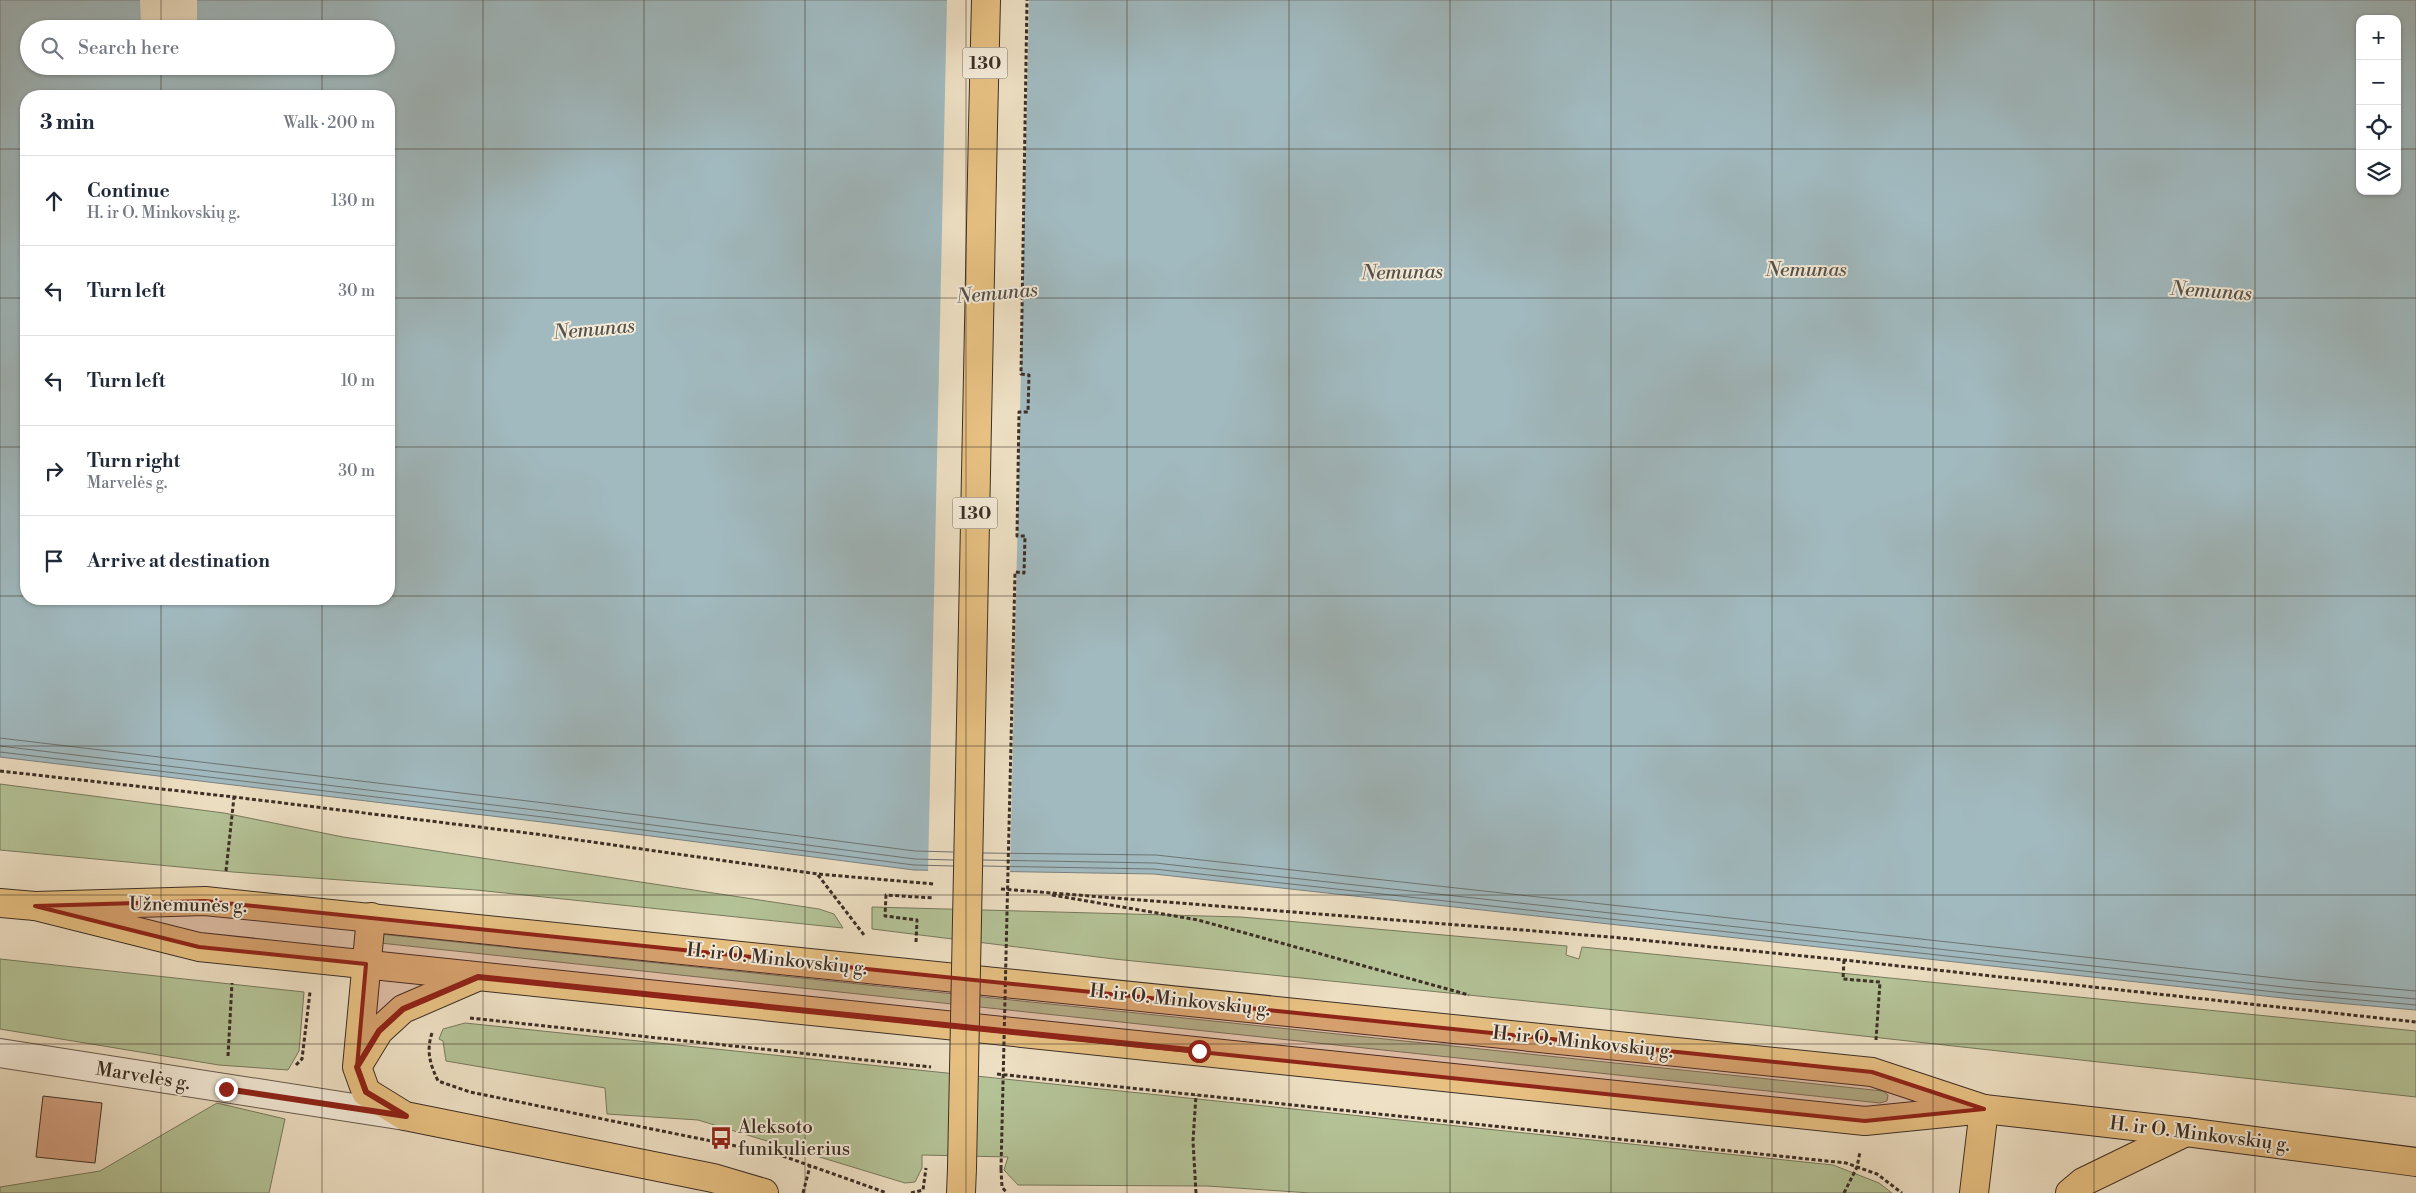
<!DOCTYPE html>
<meta charset="utf-8">
<style>
body{margin:0;font-family:"Libre Bodoni",serif;background:#f6f6f7;color:#1f2937}
.controls{position:absolute;right:15px;top:15px;display:grid;overflow:hidden;border-radius:10px;box-shadow:0 1px 4px #0004}
.controls button{width:45px;height:45px;display:grid;place-items:center;padding:0;border:0;border-bottom:1px solid #e0e1e3;background:#fff;color:#1f2937;font:25px sans-serif}
.stop{position:absolute;width:15px;height:15px;margin:-11px;border:4px solid #8f2418;border-radius:50%;background:#fff}
.stop.end{background:#8f2418;border-color:#fff;box-shadow:0 1px 5px #0008}
.list{margin:0;padding:0;list-style:none}
h2{display:flex;justify-content:space-between;align-items:center;height:65px;margin:0;padding:0 20px;font-size:21px}
h2 small{font-size:16px;font-weight:400;color:#747a83}
.list li{display:grid;grid-template-columns:32px 1fr auto;gap:15px;align-items:center;box-sizing:border-box;height:90px;padding:0 20px;border-top:1px solid #e0e1e3}
.list b{display:block;font-size:19px;white-space:nowrap}
.list p{margin:0;font-size:16px;white-space:nowrap;color:#747a83}
.list em{font-size:16px;font-style:normal;color:#747a83}
.icon{flex:none;width:28px;height:28px;fill:none;stroke:currentColor;stroke-width:2;stroke-linecap:round;stroke-linejoin:round}
.map{position:relative;flex:none;width:2416px;height:1193px;overflow:hidden}
.search{position:absolute;background:#fff;box-shadow:0 1px 4px #0004;left:20px;top:20px;width:375px;height:55px;display:flex;align-items:center;gap:12px;box-sizing:border-box;padding:0 18px;border-radius:28px;color:#747a83;font-size:19px}
.panel{position:absolute;background:#fff;box-shadow:0 1px 4px #0004;left:20px;top:90px;width:375px;height:515px;border-radius:20px}
.map>svg:first-child{display:block}
.green{fill:#b4c397;stroke:#78795e}
.water{fill:#a1bac0;stroke:#798282;fill-rule:evenodd}
.pier{fill:#eee0c4}
.lines{fill:none;stroke-linecap:round;stroke-linejoin:round}
.shore{stroke:#6e7473;stroke-width:1}
.building{fill:#d4a283;stroke:#3c2f26}
.minor-casing{stroke:#685b4e;stroke-width:30}
.major-casing{stroke:#3c2f26;stroke-width:30}
.path{stroke:#3c2f26;stroke-width:3;stroke-dasharray:4 2.5;stroke-linecap:butt}
.minor{stroke:#f4ebd9;stroke-width:28}
.major{stroke:#e7c082;stroke-width:28}
.major-bridge-casing{stroke:#3c2f26;stroke-width:30;stroke-linecap:butt}
.path-bridge{stroke:#3c2f26;stroke-width:3;stroke-dasharray:4 2.5;stroke-linecap:butt}
.major-bridge{stroke:#e7c082;stroke-width:28}
.route{stroke:#8f2418;stroke-width:6}
.marked{fill:#8f2418;fill-opacity:0.2;stroke:#8f2418;stroke-width:4;stroke-linejoin:round}
.grid{fill:none;stroke:#3c2f26;stroke-width:1;stroke-opacity:0.55}
.labels{text-anchor:middle;dominant-baseline:central;stroke-width:4;stroke-linejoin:round;paint-order:stroke}
.shield{fill:#f4ebd9;stroke:#73675c;stroke-width:1}
.shield-label{font-size:18px;font-weight:bold;fill:#3c2f26}
.street-label{font-size:19px;fill:#3c2f26;stroke:#f4ebd9}
.poi-label{font-size:19px;fill:#3c2f26;stroke:#f4ebd9;text-anchor:start}
.water-label{font-size:20px;font-style:italic;fill:#55524c;stroke:#f4ebd9}
</style>
<div class="map">
<svg width="2416" height="1193" viewBox="0 0 2416 1193">
<rect width="100%" height="100%" fill="#eee0c4"/>
<filter id="stains"><feTurbulence type="fractalNoise" baseFrequency=".004" numOctaves="4"/><feColorMatrix values="0 0 0 0 .2 0 0 0 0 .09 0 0 0 0 .02 0 0 0 .5 -.17"/></filter>
<radialGradient id="worn" r=".72"><stop offset=".6" stop-color="#630" stop-opacity="0"/><stop offset="1" stop-color="#630" stop-opacity=".3"/></radialGradient>
<g class="green">
<polygon points="0,784 224,813 343,837 819,909 834,914 843,928 476,890 233,872 0,850"/>
<polygon points="872,907 1241,917 1567,946 1566,955 1579,959 1582,947 2416,1031 2416,1097 1754,1024 1114,959 872,929"/>
<polygon points="380,934 1883,1091 1888,1095 1887,1101 1880,1103 380,943"/>
<polygon points="0,959 304,992 299,1051 288,1070 219,1065 0,1029"/>
<polygon points="465,1023 1833,1165 1879,1183 1892,1193 1311,1193 1207,1186 1018,1185 1004,1170 1008,1157 922,1155 922,1168 915,1182 905,1183 698,1120 607,1114 605,1088 446,1061 443,1041 439,1039 443,1029"/>
<polygon points="217,1103 285,1119 269,1193 0,1193 0,1187 100,1171"/>
</g>
<path class="water" d="M 0,0 L 2416,0 L 2416,1010 L 2292,999 L 1154,874 L 914,870 L 550,823 L 0,757 ZM 2360,19 L 2397,19 L 2397,191 L 2360,191 ZM 29,29 L 386,29 L 386,66 L 29,66 ZM 26,96 L 389,96 L 389,599 L 26,599 Z"/>
<g class="pier">
<polygon points="140,0 197,0 197,20 141,22"/>
<polygon points="947,0 1029,0 1010,874 928,873"/>
</g>
<g class="lines">
<g class="shore">
<polyline points="0,738 553,804 915,851 953,852"/>
<polyline points="0,746 552,812 915,859 953,860"/>
<polyline points="0,752 551,818 914,865 953,866"/>
<polyline points="983,853 1156,855 2294,980 2416,991"/>
<polyline points="983,860 1155,863 2293,988 2416,999"/>
<polyline points="983,866 1154,869 2293,994 2416,1005"/>
</g>
</g>
<polygon class="building" points="43,1096 102,1103 95,1163 36,1157"/>
<g class="lines">
<defs>
<polyline id="minor" points="0,1053 405,1116"/>
<g id="major">
<polyline points="983,126 986,0"/>
<polyline points="0,903 35,906 199,947 1865,1121 1975,1110"/>
<polyline points="35,906 205,901 1872,1072 1984,1109 2186,1132 2416,1162"/>
<polyline points="371,917 357,1067 366,1092 405,1116 713,1178 764,1193"/>
<polyline points="360,1062 379,1031 403,1009 477,977"/>
<polyline points="961,1193 962,1168"/>
<polyline points="1974,1193 1984,1109"/>
<polyline points="2070,1193 2083,1182 2186,1132"/>
</g>
</defs>
<use href="#minor" class="minor-casing"/>
<use href="#major" class="major-casing"/>
<g class="path">
<polyline points="0,771 234,797 536,834 818,874 934,884"/>
<polyline points="226,871 234,797"/>
<polyline points="818,875 864,935"/>
<polyline points="1001,889 1611,937 1844,960 2416,1022"/>
<polyline points="1052,895 1198,920 1469,995"/>
<polyline points="916,942 917,920 885,916 886,895 934,898"/>
<polyline points="1844,960 1843,979 1880,982 1876,1040"/>
<polyline points="470,1018 931,1067"/>
<path d="M 432,1033 C 426,1051 430,1064 438,1081 L 470,1092 L 780,1155 L 887,1193"/>
<polyline points="228,1056 232,983"/>
<polyline points="296,1065 302,1059 310,992"/>
<polyline points="997,1074 1846,1163 1877,1174 1902,1193"/>
<polyline points="1001,1169 1002,1187 1007,1193"/>
<polyline points="803,1193 810,1166"/>
<polyline points="911,1193 923,1190 926,1168"/>
<polyline points="1196,1193 1193,1141 1196,1095"/>
<polyline points="1844,1193 1857,1167 1860,1152"/>
</g>
<use href="#minor" class="minor"/>
<use href="#major" class="major"/>
<defs>
<polyline id="major-bridge" points="962,1168 983,126"/>
</defs>
<use href="#major-bridge" class="major-bridge-casing"/>
<polyline class="path-bridge" points="1001,1169 1015,572 1024,573 1025,536 1017,536 1019,412 1028,412 1029,375 1021,374 1027,0"/>
<use href="#major-bridge" class="major-bridge"/>
</g>
<g class="lines">
<polyline class="route" points="226,1089 406,1116 366,1092 357,1067 379,1031 403,1009 478,977 1199,1051"/>
</g>
<path class="marked" d="M 205,901 L 1872,1072 L 1984,1109 L 1865,1121 L 478,977 L 403,1009 L 379,1031 L 357,1067 L 366,964 L 199,947 L 35,906 Z"/>
<path class="grid" d="M 161,0 L 161,29M 322,0 L 322,29M 483,0 L 483,1193M 644,0 L 644,1193M 805,0 L 805,1193M 966,0 L 966,1193M 1127,0 L 1127,1193M 1289,0 L 1289,1193M 1450,0 L 1450,1193M 1611,0 L 1611,1193M 1772,0 L 1772,1193M 1933,0 L 1933,1193M 2094,0 L 2094,1193M 2255,0 L 2255,1193M 161,66 L 161,96M 322,66 L 322,96M 0,149 L 26,149M 389,149 L 2360,149M 2397,149 L 2416,149M 0,298 L 26,298M 389,298 L 2416,298M 0,447 L 26,447M 389,447 L 2416,447M 0,596 L 26,596M 389,596 L 2416,596M 161,599 L 161,1193M 322,599 L 322,1193M 0,746 L 2416,746M 0,895 L 2416,895M 0,1044 L 2416,1044"/>
<defs>
<symbol id="bus-bare" viewBox="-9 -9 18 18"><path d="M-5-6H5V4H4V6H2V4H-2V6H-4V4H-5ZM-3.5-4V0h7V-4ZM-3.5 1.2v1.5H-2V1.2ZM2 1.2v1.5H3.5V1.2Z" fill="#8f2418" stroke="#f4ebd9" stroke-width="2.5" paint-order="stroke"/></symbol>
</defs>
<g fill-rule="evenodd">
<use href="#bus-bare" x="705" y="1122" width="32" height="32"/>
</g>
<g class="labels">
<g class="shield">
<rect x="962.5" y="47.5" width="45" height="31" rx="4"/>
<rect x="952.5" y="497.5" width="45" height="31" rx="4"/>
</g>
<g class="shield-label">
<text x="985" y="63">130</text>
<text x="975" y="513">130</text>
</g>
<g class="street-label">
<text transform="translate(188 905) rotate(1)">Užnemunės g.</text>
<text transform="translate(777 959) rotate(6)">H. ir O. Minkovskių g.</text>
<text transform="translate(1180 1000) rotate(6)">H. ir O. Minkovskių g.</text>
<text transform="translate(1583 1042) rotate(6)">H. ir O. Minkovskių g.</text>
<text transform="translate(143 1076) rotate(9)">Marvelės g.</text>
<text transform="translate(2200 1134) rotate(7)">H. ir O. Minkovskių g.</text>
</g>
<g class="poi-label">
<text x="738" y="1127">Aleksoto<tspan x="738" dy="22">funikulierius</tspan></text>
</g>
<g class="water-label">
<text x="1806" y="270">Nemunas</text>
<text transform="translate(1402 273) rotate(-1)">Nemunas</text>
<text transform="translate(2211 292) rotate(4)">Nemunas</text>
<text transform="translate(997 294) rotate(-5)">Nemunas</text>
<text transform="translate(594 330) rotate(-5)">Nemunas</text>
</g>
</g>
<rect width="100%" height="100%" filter="url(#stains)"/>
<rect width="100%" height="100%" fill="url(#worn)"/>
</svg>
<div class="controls">
<button>+</button>
<button>−</button>
<button><svg class="icon" aria-label="locate" viewBox="0 0 24 24"><circle cx="12" cy="12" r="6"/><path d="M12 2v4M12 18v4M2 12h4M18 12h4"/></svg></button>
<button><svg class="icon" aria-label="layers" viewBox="0 0 24 24"><path d="M12 4l9 5-9 5-9-5zM3 14l9 5 9-5"/></svg></button>
</div>
<div class="stop" style="left:1199px;top:1051px"></div>
<div class="stop end" style="left:226px;top:1089px"></div>
<div class="search"><svg class="icon" aria-label="search" viewBox="0 0 24 24"><circle cx="10" cy="10" r="6"/><path d="M15 15l6 6"/></svg>Search here</div>
<section class="panel">
<h2>3 min<small>Walk · 200 m</small></h2>
<ul class="list">
<li><svg class="icon" aria-label="ahead" viewBox="0 0 24 24"><path d="M12 20V5M6 11l6-6 6 6"/></svg><div><b>Continue</b><p>H. ir O. Minkovskių g.</p></div><em>130 m</em></li>
<li><svg class="icon" aria-label="left" viewBox="0 0 24 24"><path d="M17 20v-9H6M10 6l-5 5 5 5"/></svg><div><b>Turn left</b></div><em>30 m</em></li>
<li><svg class="icon" aria-label="left" viewBox="0 0 24 24"><path d="M17 20v-9H6M10 6l-5 5 5 5"/></svg><div><b>Turn left</b></div><em>10 m</em></li>
<li><svg class="icon" aria-label="right" viewBox="0 0 24 24"><path d="M7 20v-9h11M14 6l5 5-5 5"/></svg><div><b>Turn right</b><p>Marvelės g.</p></div><em>30 m</em></li>
<li><svg class="icon" aria-label="arrive" viewBox="0 0 24 24"><path d="M6 21V4h12l-3 4 3 4H6"/></svg><div><b>Arrive at destination</b></div></li>
</ul>
</section>
</div>
